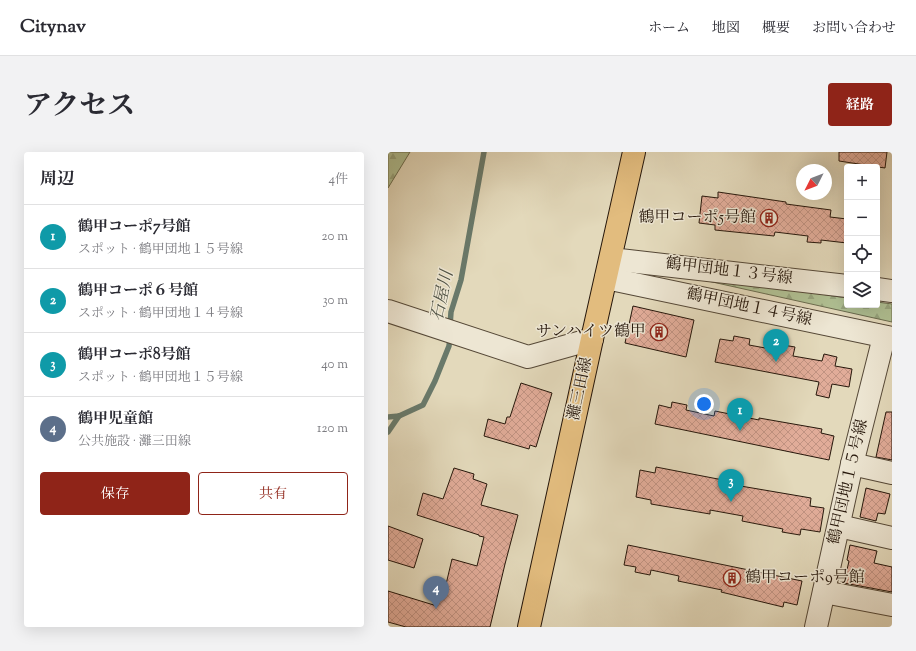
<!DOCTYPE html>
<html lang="ja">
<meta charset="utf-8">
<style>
body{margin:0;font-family:"Sorts Mill Goudy","Noto Serif JP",serif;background:#f2f2f3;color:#2b2b33}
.controls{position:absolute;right:12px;top:12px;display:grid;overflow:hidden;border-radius:4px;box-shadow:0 4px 16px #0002}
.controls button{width:36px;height:36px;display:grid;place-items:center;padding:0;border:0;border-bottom:1px solid #e1e1e2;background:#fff;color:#2b2b33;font:20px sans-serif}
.compass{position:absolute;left:408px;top:12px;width:36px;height:36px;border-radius:50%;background:#fff;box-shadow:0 4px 16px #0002;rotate:228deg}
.you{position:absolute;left:316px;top:252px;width:14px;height:14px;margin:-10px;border:3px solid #fff;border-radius:50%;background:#1a73e8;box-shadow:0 0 0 6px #1a73e833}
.badge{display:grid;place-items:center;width:26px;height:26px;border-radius:50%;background:#8f2418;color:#fff;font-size:13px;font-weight:700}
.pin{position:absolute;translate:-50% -33px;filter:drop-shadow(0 1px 2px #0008)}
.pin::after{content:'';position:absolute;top:21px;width:14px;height:12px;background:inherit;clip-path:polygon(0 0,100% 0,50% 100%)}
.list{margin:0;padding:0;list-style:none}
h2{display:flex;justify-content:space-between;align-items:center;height:52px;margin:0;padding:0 16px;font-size:17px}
h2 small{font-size:13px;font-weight:400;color:#7c7c81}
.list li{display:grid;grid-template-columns:26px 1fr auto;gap:12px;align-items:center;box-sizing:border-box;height:64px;padding:0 16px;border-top:1px solid #e1e1e2}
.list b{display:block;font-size:15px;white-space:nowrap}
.list p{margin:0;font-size:13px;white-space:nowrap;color:#7c7c81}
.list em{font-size:13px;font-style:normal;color:#7c7c81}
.actions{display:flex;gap:8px;padding:12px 16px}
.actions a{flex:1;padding:9px 0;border:1px solid #8f2418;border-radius:4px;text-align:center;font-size:14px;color:#8f2418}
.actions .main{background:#8f2418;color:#fff}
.icon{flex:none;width:22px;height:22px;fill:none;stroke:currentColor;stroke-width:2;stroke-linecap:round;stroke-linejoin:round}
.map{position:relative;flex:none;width:504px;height:475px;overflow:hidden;border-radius:4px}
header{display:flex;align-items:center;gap:24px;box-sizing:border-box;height:56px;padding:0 20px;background:#fff;border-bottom:1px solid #e1e1e2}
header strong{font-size:19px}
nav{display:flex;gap:22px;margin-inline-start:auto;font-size:14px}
.intro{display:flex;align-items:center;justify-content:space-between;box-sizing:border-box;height:96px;padding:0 24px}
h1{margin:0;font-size:28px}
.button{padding:10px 18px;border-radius:4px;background:#8f2418;color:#fff;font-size:14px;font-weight:700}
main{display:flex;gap:24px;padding:0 24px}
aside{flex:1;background:#fff;border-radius:4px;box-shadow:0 4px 16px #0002}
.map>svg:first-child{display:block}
.forest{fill:url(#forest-firs);stroke:#6b6c4f}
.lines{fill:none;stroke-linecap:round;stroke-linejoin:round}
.stream{stroke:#69796a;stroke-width:5.5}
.building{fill:url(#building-cross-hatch);stroke:#26170b}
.minor-casing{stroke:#554837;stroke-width:24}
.major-casing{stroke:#26170b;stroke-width:24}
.minor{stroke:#ede6d3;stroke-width:22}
.major{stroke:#e2bc7e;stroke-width:22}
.labels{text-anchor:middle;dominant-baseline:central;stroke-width:3;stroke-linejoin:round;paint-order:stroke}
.poi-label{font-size:16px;fill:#26170b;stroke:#ede6d3;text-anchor:end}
.street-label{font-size:16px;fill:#26170b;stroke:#ede6d3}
.water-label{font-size:17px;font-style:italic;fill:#4d5043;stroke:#ede6d3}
</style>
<header>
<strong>Citynav</strong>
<nav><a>ホーム</a><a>地図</a><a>概要</a><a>お問い合わせ</a></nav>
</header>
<div class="intro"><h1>アクセス</h1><a class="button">経路</a></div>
<main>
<aside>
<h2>周辺<small>4件</small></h2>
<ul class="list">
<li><span class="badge" style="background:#0f9aa8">1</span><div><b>鶴甲コーポ7号館</b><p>スポット · 鶴甲団地１５号線</p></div><em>20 m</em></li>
<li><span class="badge" style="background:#0f9aa8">2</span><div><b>鶴甲コーポ６号館</b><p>スポット · 鶴甲団地１４号線</p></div><em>30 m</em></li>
<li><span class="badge" style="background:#0f9aa8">3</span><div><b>鶴甲コーポ8号館</b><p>スポット · 鶴甲団地１５号線</p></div><em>40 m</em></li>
<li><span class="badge" style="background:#5c6f8a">4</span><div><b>鶴甲児童館</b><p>公共施設 · 灘三田線</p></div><em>120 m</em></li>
</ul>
<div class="actions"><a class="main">保存</a><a>共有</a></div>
</aside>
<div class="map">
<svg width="504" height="475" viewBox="0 0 504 475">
<defs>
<pattern id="forest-firs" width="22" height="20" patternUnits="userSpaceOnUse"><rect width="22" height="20" fill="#b0c093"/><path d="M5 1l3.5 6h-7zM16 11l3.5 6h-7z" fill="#97a47d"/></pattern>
<pattern id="building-cross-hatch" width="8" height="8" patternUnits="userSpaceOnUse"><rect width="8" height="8" fill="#e1ac99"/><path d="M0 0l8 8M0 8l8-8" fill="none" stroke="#c19382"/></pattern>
</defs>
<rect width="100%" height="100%" fill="#e3d9bb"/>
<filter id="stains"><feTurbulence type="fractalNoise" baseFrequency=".005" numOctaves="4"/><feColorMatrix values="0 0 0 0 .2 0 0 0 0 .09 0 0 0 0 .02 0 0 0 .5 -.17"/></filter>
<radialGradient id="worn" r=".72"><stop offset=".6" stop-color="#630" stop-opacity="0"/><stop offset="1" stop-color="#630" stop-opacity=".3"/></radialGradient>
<g class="forest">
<polygon points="0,0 22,0 0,36"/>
<polygon points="266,117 459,146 459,153 489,153 489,150 504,152 504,170"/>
</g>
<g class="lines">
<g class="stream">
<polyline points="62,174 63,160 73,128 96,0"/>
<polyline points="0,265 11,264 35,253 47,229 61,194 62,185"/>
<polyline points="0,280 11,264"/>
</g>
</g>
<g class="building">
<polygon points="451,0 499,0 497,16 451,9"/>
<polygon points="330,40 398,50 398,52 443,58 442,65 459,67 459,91 433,88 433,91 419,90 420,84 387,80 386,84 327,78 327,73 311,71 314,44 330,46"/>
<polygon points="245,154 306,168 298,205 237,191"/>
<polygon points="346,184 362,187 361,193 388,198 389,192 407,195 405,204 434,209 436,202 449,205 447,214 464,217 461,235 444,232 441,246 428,243 431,230 327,210 332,187 345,189"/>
<polygon points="133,231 164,241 148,295 142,293 141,297 96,284 100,267 117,272 119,265 122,265"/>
<polygon points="284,250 299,253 298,258 326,264 327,259 371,268 371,266 434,277 433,281 446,284 441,308 267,272 271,253 283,256"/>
<polygon points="498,260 504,260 504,308 488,305"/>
<polygon points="268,315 335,328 335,331 423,346 422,354 436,356 432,380 413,377 412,383 394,380 395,377 354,369 355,364 322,358 322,362 263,352 263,348 248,345 252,318 267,321"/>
<polygon points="66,316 86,322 85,327 99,332 93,353 130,363 117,412 102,475 18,475 0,470 0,439 49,454 52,444 55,445 64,407 89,414 96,385 91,384 91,383 29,363 35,341 55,347"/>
<polygon points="478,336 502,342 497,362 490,361 488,369 472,365"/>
<polygon points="0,374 35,387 26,416 0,408"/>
<polygon points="240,393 414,429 409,453 396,450 395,455 333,440 334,438 290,429 291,424 263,418 262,423 247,420 248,415 236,413"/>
<polygon points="462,393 489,399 486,411 504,415 504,440 456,431 461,409 459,408"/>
</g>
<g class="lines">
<defs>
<g id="minor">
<polyline points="223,107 459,134"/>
<polyline points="218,126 504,186"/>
<polyline points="489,137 504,139"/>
<polyline points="0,159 140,205 204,187"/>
<polyline points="464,312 504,321"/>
<polyline points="451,374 504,386"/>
<polyline points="436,440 504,453"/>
<polyline points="428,475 464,312 496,185"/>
</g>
<polyline id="major" points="141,475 204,187 246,0"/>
</defs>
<use href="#minor" class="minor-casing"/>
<use href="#major" class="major-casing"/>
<use href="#minor" class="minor"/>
<use href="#major" class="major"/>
</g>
<defs>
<symbol id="building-ring" viewBox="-11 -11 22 22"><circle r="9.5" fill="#ede6d3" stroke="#8f2418" stroke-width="1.5"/><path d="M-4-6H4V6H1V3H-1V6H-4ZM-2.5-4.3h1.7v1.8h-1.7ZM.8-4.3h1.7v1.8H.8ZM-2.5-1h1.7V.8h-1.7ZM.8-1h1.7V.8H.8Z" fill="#8f2418"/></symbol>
</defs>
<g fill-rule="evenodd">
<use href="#building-ring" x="371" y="56" width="20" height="20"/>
<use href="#building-ring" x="261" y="170" width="20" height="20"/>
<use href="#building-ring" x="334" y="416" width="20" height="20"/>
</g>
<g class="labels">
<g class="poi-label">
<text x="368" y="66">鶴甲コーポ5号館</text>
<text x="258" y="180">サンハイツ鶴甲</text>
<text x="357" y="426" text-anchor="start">鶴甲コーポ9号館</text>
</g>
<g class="street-label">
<text transform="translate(341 120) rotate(7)">鶴甲団地１３号線</text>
<text transform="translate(361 156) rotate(12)">鶴甲団地１４号線</text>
<text transform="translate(193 237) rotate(-78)">灘三田線</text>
<text transform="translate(461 330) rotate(-77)">鶴甲団地１５号線</text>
</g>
<g class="water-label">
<text transform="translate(55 144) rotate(-78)">石屋川</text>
</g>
</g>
<rect width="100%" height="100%" filter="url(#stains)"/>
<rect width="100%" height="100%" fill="url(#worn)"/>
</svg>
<div class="controls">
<button>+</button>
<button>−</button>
<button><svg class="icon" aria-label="locate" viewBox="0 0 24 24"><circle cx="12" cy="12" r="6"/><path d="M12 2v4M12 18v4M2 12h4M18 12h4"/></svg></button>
<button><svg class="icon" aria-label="layers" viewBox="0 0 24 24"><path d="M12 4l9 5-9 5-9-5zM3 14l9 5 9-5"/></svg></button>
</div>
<svg class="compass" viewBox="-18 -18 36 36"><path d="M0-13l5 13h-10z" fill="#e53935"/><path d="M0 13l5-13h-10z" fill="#7c7c81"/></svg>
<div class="you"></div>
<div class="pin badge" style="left:352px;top:279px;background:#0f9aa8">1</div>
<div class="pin badge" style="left:388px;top:210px;background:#0f9aa8">2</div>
<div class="pin badge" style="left:343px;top:350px;background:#0f9aa8">3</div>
<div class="pin badge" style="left:48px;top:457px;background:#5c6f8a">4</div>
</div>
</main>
